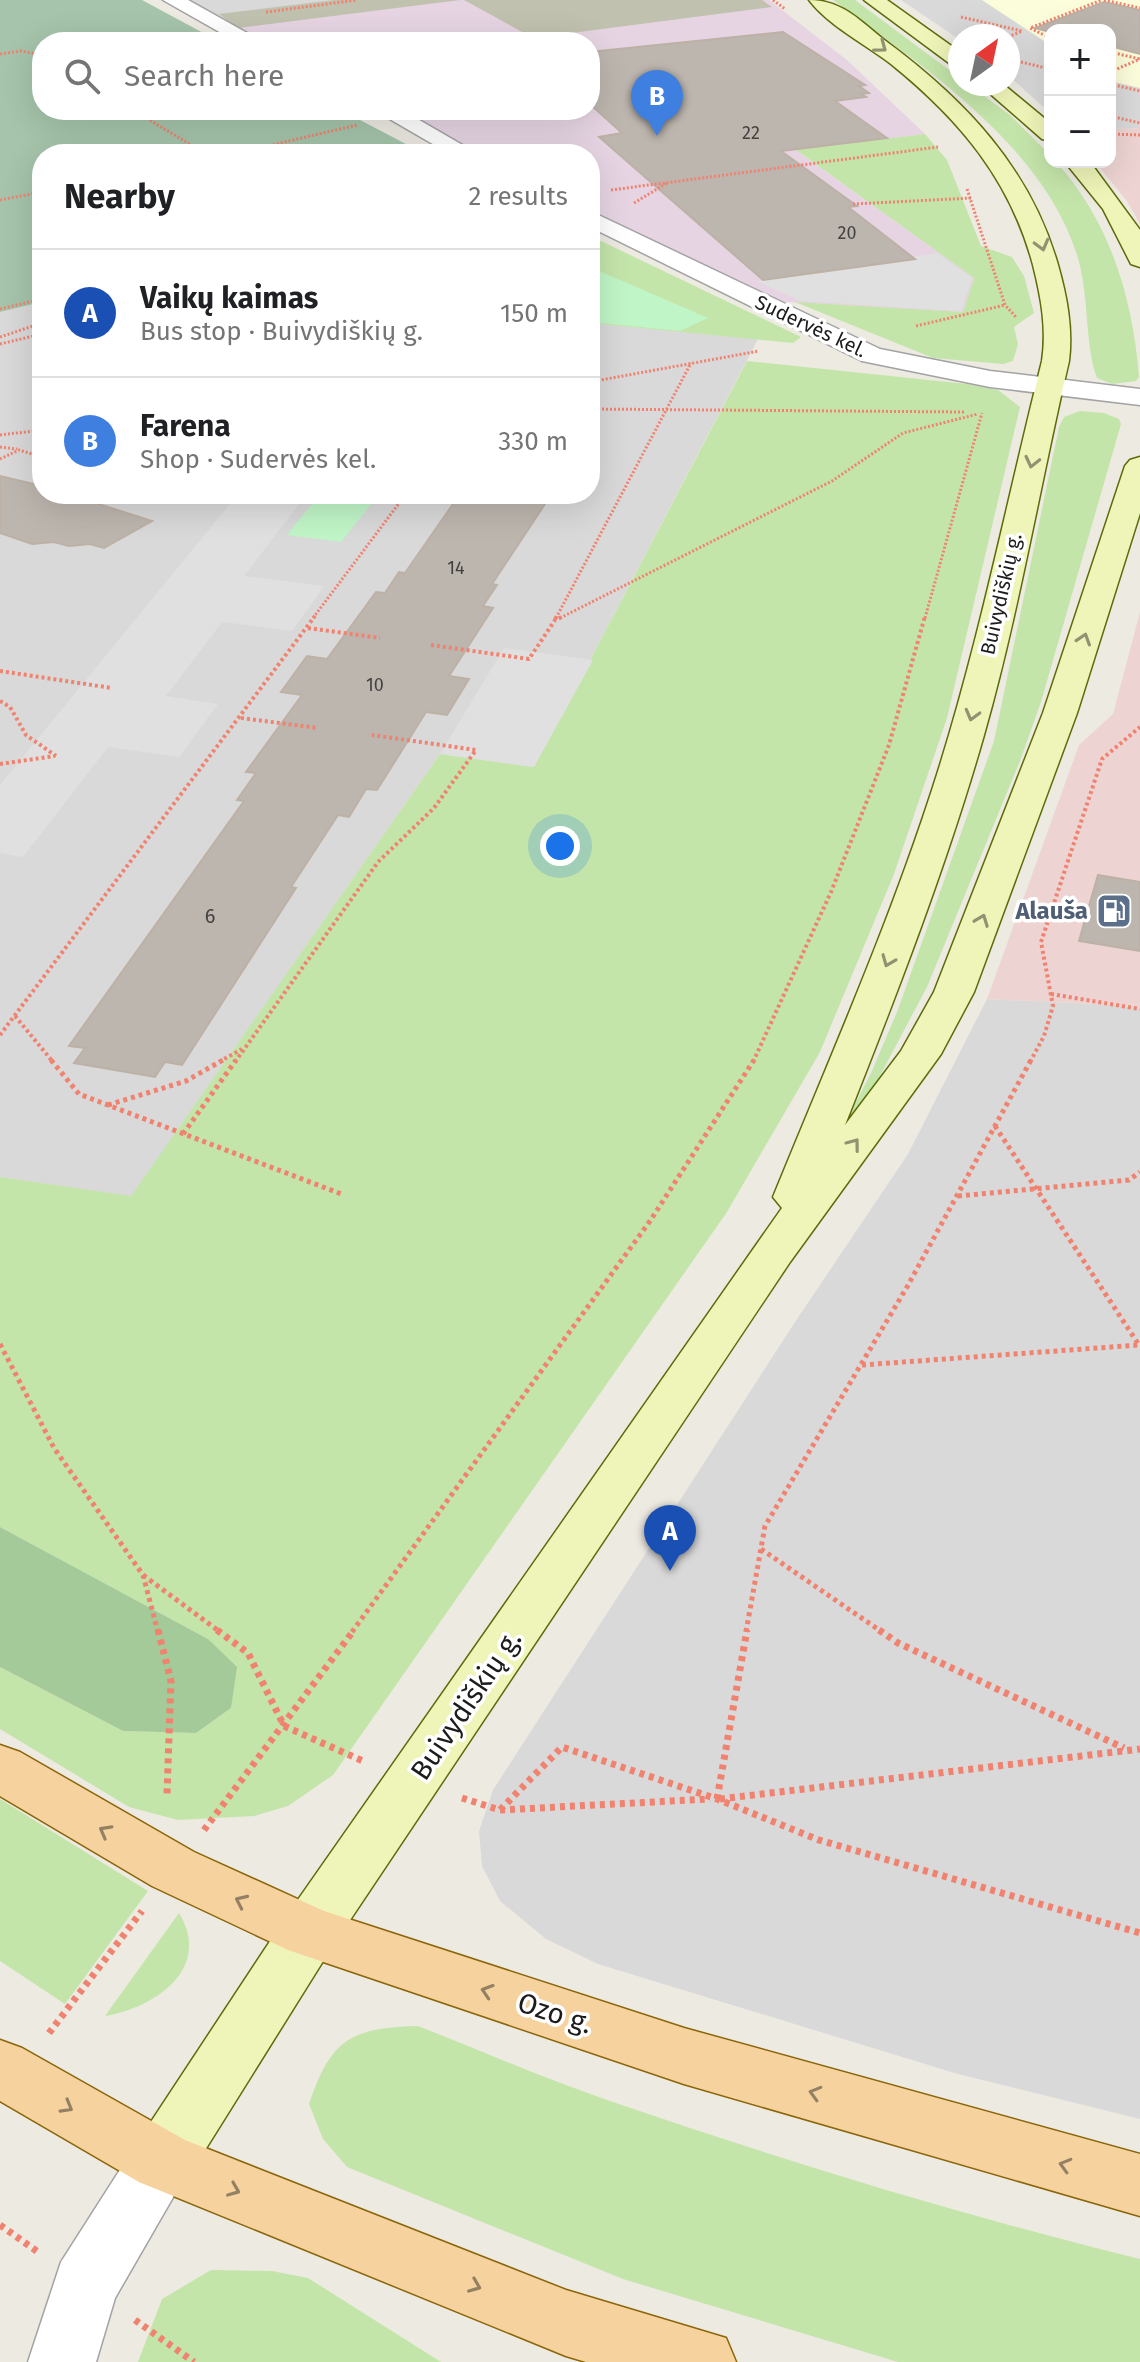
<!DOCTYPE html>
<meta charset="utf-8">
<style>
body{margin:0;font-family:"Fira Sans",sans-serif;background:#f6f6f6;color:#202124}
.controls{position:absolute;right:24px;top:24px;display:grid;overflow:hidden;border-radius:16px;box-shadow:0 8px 32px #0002}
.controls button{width:72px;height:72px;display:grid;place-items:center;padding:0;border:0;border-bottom:2px solid #e0e0e0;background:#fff;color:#202124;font:40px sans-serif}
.compass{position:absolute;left:948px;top:24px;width:72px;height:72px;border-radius:50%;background:#fff;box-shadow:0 8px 32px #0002;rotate:33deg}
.you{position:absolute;left:560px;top:846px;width:28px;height:28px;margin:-20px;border:6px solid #fff;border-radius:50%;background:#1a73e8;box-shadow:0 0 0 12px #1a73e833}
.badge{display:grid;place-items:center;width:52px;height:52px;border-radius:50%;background:#bc130c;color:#fff;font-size:26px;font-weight:700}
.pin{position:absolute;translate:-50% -66px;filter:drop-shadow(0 2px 4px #0008)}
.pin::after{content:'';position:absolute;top:42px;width:28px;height:24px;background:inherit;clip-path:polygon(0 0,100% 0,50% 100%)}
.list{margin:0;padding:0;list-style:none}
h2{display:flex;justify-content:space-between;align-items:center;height:104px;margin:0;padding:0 32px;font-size:34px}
h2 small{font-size:26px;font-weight:400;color:#757577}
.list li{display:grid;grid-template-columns:52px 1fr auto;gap:24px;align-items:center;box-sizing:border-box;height:128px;padding:0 32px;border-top:2px solid #e0e0e0}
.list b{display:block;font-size:30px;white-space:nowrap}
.list p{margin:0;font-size:26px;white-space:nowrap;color:#757577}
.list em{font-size:26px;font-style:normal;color:#757577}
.icon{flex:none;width:44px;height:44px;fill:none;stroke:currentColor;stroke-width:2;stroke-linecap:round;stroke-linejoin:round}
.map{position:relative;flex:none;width:1140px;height:2362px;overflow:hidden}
.search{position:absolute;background:#fff;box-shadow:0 8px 32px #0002;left:32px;top:32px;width:568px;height:88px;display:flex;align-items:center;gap:20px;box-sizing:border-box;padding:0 28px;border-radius:32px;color:#757577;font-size:30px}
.panel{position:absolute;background:#fff;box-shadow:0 8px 32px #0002;left:32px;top:144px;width:568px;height:360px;border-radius:32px}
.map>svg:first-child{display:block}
.residential{fill:#dad9d9}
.commercial{fill:#edd4d2}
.industrial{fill:#e6d4e2}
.education{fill:#fbfddb}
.construction{fill:#c0c1ae}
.grass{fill:#c4e5aa}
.forest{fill:#a5ca99}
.cemetery{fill:#a5c4ab}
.park{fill:#c0f5c7}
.parking{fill:#e0e0e0}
.building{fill:#bdb6af;stroke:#bdb1a5;stroke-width:2}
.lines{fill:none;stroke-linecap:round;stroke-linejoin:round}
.street-casing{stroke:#a3a3a3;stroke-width:3}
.secondary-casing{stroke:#5d6b0b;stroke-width:3}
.primary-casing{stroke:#8b6509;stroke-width:3}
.path-far3{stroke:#f1826f;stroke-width:3;stroke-dasharray:2 2;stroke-linecap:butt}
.path-far2{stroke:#f1826f;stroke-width:4;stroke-dasharray:3 3;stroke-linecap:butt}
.path-far1{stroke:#f1826f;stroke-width:5;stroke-dasharray:4 4;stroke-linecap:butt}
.path{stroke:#f1826f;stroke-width:7;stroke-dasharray:5 5;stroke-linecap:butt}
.street{fill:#fff;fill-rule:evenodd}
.secondary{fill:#eff5b8;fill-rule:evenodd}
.primary{fill:#f6d39e;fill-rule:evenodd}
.oneway{stroke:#909372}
.oneway2{stroke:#948164}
.labels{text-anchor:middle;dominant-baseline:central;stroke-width:7;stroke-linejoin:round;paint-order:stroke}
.far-number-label{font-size:18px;fill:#444241}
.far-street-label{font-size:20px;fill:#1c1c1c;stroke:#fff}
.number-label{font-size:20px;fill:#444241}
.service-label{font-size:24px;font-weight:bold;fill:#4e5e75;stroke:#fff;text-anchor:end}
.near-street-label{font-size:28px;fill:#1c1c1c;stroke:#fff}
</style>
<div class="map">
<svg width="1140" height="2362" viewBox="0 0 1140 2362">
<rect width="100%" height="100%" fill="#edeae2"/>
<g class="residential">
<polygon points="184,0 396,0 222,21"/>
<polygon points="901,0 1140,0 1140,128 1110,129 1110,30 1050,30 1050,113 1008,75 1008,36 960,36 960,40"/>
<polygon points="42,302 42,494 590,494 590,323 758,339 534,767 440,754 131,1197 0,1177 0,312"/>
<polygon points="987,999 1140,1006 1140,2119 958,2074 598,1964 546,1939 500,1901 482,1866 479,1831 493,1790 793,1325 908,1154"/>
</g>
<g class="commercial">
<polygon points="1140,128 1140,224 1127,201 1095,162 1110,162 1110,129"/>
<polygon points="1140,612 1140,1006 987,999 1079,745 1113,714"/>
</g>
<polygon class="industrial" points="396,0 769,0 847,60 925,134 797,151 974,278 963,312 771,301 590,209 590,154 482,154 396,110 590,110 590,42 263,42 222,21"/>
<polygon class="education" points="982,0 1140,0 1140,88 1110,81 1110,30 1050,30 1050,45"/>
<g class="construction">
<polygon points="334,0 460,0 238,28 219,14"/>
<polygon points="464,0 762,0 772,7 533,38"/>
</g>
<g class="grass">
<path d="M 833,0 L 855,0 L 960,78 L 960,84 L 968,84 L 1010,115 L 1050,155 L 1050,162 L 1056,162 C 1110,221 1133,299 1139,377 L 1136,381 L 1112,384 L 1097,378 C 1084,343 1090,293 1076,252 C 1040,143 921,65 833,0 Z"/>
<polygon points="925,134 947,160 981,246 1012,257 1024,276 1034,313 1014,327 1018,344 1013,361 1003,364 933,358 795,302 963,312 974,278 796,150"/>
<polygon points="601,241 801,337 793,343 590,323 590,246"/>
<polygon points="747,361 967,384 998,390 1020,407 947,718 894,874 820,1052 727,1212 333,1775 288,1806 254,1816 178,1820 129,1807 0,1729 0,1667 123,1731 196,1733 231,1708 208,1639 0,1527 0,1177 131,1196 440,754 534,767"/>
<polygon points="1080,411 1104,413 1119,419 1121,424 1041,702 1020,761 927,987 864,1106 837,1139 871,1073 897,1012 994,741 1059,427 1064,417"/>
<polygon points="0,1799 148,1891 65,2004 0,1961"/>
<path d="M 179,1913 C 213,1969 154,2008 105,2016 Z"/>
<path d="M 418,2026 C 482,2051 545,2079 610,2101 C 785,2161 961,2215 1140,2259 L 1140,2362 L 898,2362 L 623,2279 L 347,2167 L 323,2139 L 309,2104 C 331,2039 350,2028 418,2026 Z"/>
<polygon points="211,2270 272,2271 308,2278 441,2362 138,2362 162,2299"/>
</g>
<polygon class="forest" points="0,1527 208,1639 237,1667 231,1708 196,1733 123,1731 0,1667"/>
<polygon class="cemetery" points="0,0 142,0 220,42 42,42 42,110 341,110 425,154 42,154 42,302 0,312"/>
<g class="park">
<polygon points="590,267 708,318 680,331 590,322"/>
<polygon points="320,494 379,494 341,542 287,535"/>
</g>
<g class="parking">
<polygon points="937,253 972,278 961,311 800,301 757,281"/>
<polygon points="238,494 305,496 244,576 324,586 292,631 222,622 166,696 218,704 179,757 108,747 23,857 0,853 0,785"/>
<polygon points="504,648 593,660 534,767 440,754"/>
</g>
<g class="building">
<polygon points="1104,2 1140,10 1140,54 1110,46 1110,30 1050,32 1035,28"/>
<polygon points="783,32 865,85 859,86 869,93 861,94 866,97 835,101 887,138 781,151 857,206 848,207 915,259 763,280 599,137 622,133 590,104 590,52"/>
<polygon points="0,476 42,486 42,494 67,494 152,521 104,548 90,544 69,546 54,542 32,544 0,533"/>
<polygon points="460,494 537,494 534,499 547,501 492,584 497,585 483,606 493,608 449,676 469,679 447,715 426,712 377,790 366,789 349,817 338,815 291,887 296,888 182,1065 165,1062 155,1077 74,1063 85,1048 69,1046 244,801 237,800 256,773 246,772 302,695 281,692 307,656 327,659 376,592 385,593 399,572 405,573"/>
<polygon points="1098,875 1140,882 1140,951 1079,941"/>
</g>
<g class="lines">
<defs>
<g id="street">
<polygon points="163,0 188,0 263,42 237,42"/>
<polygon points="374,110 402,110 478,154 450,154"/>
<polygon points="590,211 880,349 990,371 1140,389 1140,405 990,387 862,361 590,227"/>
<polygon points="162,2131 185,2140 194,2161 115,2298 96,2362 28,2362 61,2262 139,2140"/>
</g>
<g id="secondary">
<path d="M 809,0 C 843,0 861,22 887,42 C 966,101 1030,168 1058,265 C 1067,297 1073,328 1069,361 C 1040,485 1019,612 984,735 C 946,868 896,996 845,1125 L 901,1051 L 934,992 L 1043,713 L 1125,466 L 1130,460 L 1140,457 L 1140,513 L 1077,713 L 974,992 L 941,1054 L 790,1262 L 330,1950 L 185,2182 L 162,2191 L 139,2182 L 130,2161 L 139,2140 L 288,1914 L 782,1208 L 773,1197 C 828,1062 887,929 932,790 C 978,649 1006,504 1042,361 C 1047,328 1041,297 1033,265 C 1010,179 959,119 891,64 C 865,44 829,26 809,0 Z"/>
<polygon points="864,0 887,0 960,52 960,68 953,66"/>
<polygon points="979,84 1003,84 1050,123 1050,141 1042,139"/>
<polygon points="1065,162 1090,162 1140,230 1140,267 1131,264 1103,209"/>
</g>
<g id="primary">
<polygon points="0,1745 20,1752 194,1852 324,1911 684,2028 1140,2154 1140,2216 684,2084 288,1950 152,1886 0,1796"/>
<polygon points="0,2040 22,2048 185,2140 566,2290 726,2338 736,2362 586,2362 566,2356 139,2182 0,2101"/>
</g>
</defs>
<use href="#street" class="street-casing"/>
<use href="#secondary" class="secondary-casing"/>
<use href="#primary" class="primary-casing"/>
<g class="path-far3">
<polyline points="773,0 785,9"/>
<polyline points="1104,0 1140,8"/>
<polyline points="266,12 357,0"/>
<polyline points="961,17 1022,31"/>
<polyline points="1008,37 1022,31"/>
<polyline points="1050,38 1030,28 1102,0"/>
<polyline points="1110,52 1140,59"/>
<polyline points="0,54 21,51 42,55"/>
<polyline points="1021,62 1050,69"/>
<polyline points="1110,72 1140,59"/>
<polyline points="1110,84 1140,91"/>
<polyline points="133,110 206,154"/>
<polyline points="1110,116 1140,123"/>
<polyline points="1110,134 1140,135"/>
<polyline points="234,154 357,125"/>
<polyline points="967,189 1005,305 1016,317"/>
<polyline points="611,190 938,147"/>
<polyline points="0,200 42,192"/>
<polyline points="634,203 667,183"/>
<polyline points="853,204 972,198"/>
<polyline points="0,309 42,299"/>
<polyline points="916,326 1005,305"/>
<polyline points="0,337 42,323"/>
<polyline points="0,344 42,334"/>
<polyline points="590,382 759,351"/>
<polyline points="590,409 964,412"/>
<polyline points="0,435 42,430"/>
<polyline points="0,447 17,449"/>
<polyline points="0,459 19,450 42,457"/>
<polyline points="313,618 406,494"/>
<polyline points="556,618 691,363"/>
<polyline points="560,618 832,481 903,433 978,414"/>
<polyline points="925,618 982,413"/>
</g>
<g class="path-far2">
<polyline points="555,619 557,616"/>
<polyline points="308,628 380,638"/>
<polyline points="431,645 529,659 555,620 564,616"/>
<polyline points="0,671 112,688"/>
<polyline points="0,701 10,707 26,735 56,756"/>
<polyline points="241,718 318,728"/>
<polyline points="0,764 55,756"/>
<polyline points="1051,994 1140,1009"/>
<polyline points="15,1016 53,1062"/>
<polyline points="0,1035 315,616"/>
<polyline points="219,1062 242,1049"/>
<polyline points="235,1062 378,862 434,808 476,750 372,735"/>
<polyline points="753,1062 831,892 889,745 925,616"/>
<polyline points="1030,1062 1044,1036 1053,1006 1041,942 1102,759 1140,727"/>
</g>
<g class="path-far1">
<polyline points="51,1060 79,1094 344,1195"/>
<polyline points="108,1105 186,1081 223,1060"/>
<polyline points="183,1134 236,1060"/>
<polyline points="958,1196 1129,1180 1140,1172"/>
<polyline points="0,1344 54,1448 143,1575 158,1632"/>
<polyline points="862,1365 1139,1345 995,1126"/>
<polyline points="761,1549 882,1632"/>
<polyline points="143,1575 220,1632"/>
<polyline points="352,1632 650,1221 754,1060"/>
<polyline points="746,1632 765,1526 907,1287 1031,1060"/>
</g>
<g class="path">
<polyline points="158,1630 171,1681 167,1794"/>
<polyline points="217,1630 248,1653 284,1726 363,1761"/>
<polyline points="879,1630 898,1643 1124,1748"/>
<polyline points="462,1798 500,1810 562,1747 717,1799 819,1840 1140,1933"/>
<polyline points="717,1799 747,1630"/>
<polyline points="720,1799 1140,1749"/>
<polyline points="500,1810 710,1799"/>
<polyline points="204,1830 354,1630"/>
<polyline points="49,2033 142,1911"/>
<polyline points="0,2225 38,2252"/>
<polyline points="135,2320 194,2362"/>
</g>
<use href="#street" class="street"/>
<use href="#secondary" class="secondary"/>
<use href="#primary" class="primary"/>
</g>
<defs><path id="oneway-chevron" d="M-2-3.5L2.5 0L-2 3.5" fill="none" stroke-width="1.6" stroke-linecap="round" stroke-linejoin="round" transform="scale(2)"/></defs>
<g class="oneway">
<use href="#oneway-chevron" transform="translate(881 47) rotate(37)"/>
<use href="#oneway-chevron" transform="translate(1042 245) rotate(75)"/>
<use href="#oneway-chevron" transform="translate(1032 462) rotate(103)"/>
<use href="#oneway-chevron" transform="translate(1084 639) rotate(-72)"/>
<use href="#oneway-chevron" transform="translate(972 715) rotate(105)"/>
<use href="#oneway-chevron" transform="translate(982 920) rotate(-69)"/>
<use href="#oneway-chevron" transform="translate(888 961) rotate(112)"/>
<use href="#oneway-chevron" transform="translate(854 1144) rotate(-53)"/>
</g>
<g class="oneway2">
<use href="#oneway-chevron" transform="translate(105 1831) rotate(-151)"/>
<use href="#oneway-chevron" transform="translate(241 1901) rotate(-155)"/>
<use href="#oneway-chevron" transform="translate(487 1991) rotate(-162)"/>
<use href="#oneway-chevron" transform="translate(815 2093) rotate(-164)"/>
<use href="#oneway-chevron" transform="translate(67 2107) rotate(30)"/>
<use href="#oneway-chevron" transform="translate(1065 2165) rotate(-164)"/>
<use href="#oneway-chevron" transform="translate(234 2190) rotate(22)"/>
<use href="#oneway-chevron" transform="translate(475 2286) rotate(22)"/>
</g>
<defs>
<symbol id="fuel-square" viewBox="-11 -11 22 22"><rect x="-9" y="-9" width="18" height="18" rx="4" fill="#5c6f8a" stroke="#fff"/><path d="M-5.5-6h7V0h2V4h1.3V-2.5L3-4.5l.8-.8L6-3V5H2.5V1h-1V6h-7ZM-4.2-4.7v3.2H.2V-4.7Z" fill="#fff"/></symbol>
</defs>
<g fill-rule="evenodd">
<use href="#fuel-square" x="1094" y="891" width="40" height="40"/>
</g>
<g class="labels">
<g class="far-number-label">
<text x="751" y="133">22</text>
<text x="847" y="233">20</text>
<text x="456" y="568">14</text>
<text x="375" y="685">10</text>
</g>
<g class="far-street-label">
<text transform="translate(811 326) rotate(25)">Sudervės kel.</text>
<text transform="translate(1001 594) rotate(-77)">Buivydiškių g.</text>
</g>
<g class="number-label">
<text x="210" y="916">6</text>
</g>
<g class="service-label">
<text x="1088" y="911">Alauša</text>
</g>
<g class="near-street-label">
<text transform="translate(466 1705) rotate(-56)">Buivydiškių g.</text>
<text transform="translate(555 2013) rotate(18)">Ozo g.</text>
</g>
</g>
</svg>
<div class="controls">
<button>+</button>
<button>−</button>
</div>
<svg class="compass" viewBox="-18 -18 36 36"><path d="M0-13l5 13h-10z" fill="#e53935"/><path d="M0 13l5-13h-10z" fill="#757577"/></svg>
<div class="you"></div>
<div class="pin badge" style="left:670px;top:1571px;background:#1a4fb4">A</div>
<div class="pin badge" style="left:657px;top:136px;background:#3f7fe0">B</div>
<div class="search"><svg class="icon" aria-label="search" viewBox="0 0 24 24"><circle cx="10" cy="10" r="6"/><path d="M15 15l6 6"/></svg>Search here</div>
<section class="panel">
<h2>Nearby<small>2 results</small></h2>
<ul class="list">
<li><span class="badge" style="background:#1a4fb4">A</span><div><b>Vaikų kaimas</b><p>Bus stop · Buivydiškių g.</p></div><em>150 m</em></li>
<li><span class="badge" style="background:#3f7fe0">B</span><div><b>Farena</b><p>Shop · Sudervės kel.</p></div><em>330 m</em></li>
</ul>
</section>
</div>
